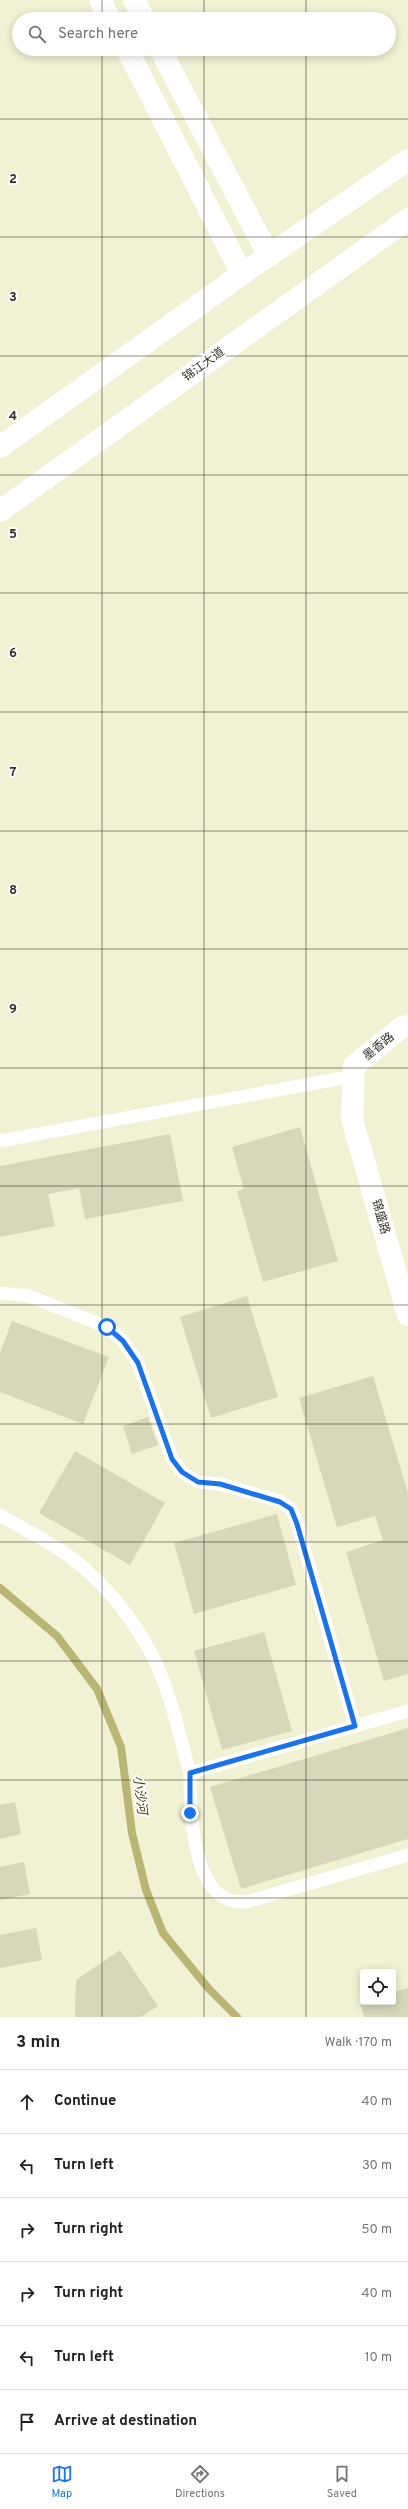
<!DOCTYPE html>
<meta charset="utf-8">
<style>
body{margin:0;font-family:Overpass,"Noto Sans SC",sans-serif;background:#f2f2f2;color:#202124}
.controls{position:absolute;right:12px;bottom:12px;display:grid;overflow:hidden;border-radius:4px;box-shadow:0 2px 10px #0003}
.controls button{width:36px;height:36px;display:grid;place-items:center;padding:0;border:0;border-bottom:1px solid #e0e0e0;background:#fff;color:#202124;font:20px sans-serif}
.stop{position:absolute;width:12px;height:12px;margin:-9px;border:3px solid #1a73e8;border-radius:50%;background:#fff}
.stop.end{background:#1a73e8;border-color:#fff;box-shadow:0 1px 4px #0008}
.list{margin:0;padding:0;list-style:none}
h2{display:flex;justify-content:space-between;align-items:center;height:52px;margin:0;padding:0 16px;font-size:17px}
h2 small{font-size:13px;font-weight:400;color:#757577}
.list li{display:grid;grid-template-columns:26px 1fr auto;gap:12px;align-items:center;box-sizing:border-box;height:64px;padding:0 16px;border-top:1px solid #e0e0e0}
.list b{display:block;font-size:15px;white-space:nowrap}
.list em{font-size:13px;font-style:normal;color:#757577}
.icon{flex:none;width:22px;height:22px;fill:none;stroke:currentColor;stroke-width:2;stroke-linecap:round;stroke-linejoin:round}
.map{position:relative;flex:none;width:408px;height:2017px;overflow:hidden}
.search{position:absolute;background:#fff;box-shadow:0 2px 10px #0003;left:12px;right:12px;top:12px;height:44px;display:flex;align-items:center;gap:10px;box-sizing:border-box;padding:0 14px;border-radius:22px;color:#757577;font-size:15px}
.sheet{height:436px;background:#fff}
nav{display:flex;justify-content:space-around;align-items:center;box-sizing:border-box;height:56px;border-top:1px solid #e0e0e0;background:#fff;font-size:11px;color:#757577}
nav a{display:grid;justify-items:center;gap:2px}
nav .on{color:#1a73e8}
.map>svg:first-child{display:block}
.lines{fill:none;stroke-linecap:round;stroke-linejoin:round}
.stream{stroke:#b9b675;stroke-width:8}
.building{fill:#d8d7bb}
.service{stroke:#fff;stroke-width:13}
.minor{stroke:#fff;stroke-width:22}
.tertiary{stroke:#fff;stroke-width:22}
.secondary{stroke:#fff;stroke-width:22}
.route{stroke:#1a73e8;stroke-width:5}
.grid{fill:none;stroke:#323227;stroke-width:1;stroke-opacity:0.55}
.labels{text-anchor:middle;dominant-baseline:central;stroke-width:4;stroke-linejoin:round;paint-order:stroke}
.street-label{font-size:12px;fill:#323227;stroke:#fff}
.water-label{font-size:13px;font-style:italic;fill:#474411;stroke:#fff}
.grid-label{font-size:13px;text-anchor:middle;font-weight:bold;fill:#323227;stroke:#fff;stroke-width:4;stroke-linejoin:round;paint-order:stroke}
</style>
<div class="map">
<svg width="408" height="2017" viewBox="0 0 408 2017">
<rect width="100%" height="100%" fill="#f1f1d4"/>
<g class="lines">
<polyline class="stream" points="0,1588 57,1636 97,1689 121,1747 132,1833 146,1890 163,1933 209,1989 237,2017"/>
</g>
<g class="building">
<polygon points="300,1127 338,1261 263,1282 237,1191 244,1189 232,1147"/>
<polygon points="170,1134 183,1201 85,1219 79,1188 48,1194 55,1226 0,1237 0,1166"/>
<polygon points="247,1296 278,1397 211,1418 180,1317"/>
<polygon points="12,1321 109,1357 83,1424 0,1392 0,1353"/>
<polygon points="373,1376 408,1493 408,1674 384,1681 346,1552 383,1540 375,1516 337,1527 299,1398"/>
<polygon points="148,1417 158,1445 132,1454 123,1426"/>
<polygon points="75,1451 165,1503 130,1565 39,1513"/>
<polygon points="277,1514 296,1585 194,1614 174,1543"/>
<polygon points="264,1632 292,1731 222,1750 194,1651"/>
<polygon points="408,1728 408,1839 241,1889 210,1787"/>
<polygon points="15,1802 21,1834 0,1839 0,1805"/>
<polygon points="24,1862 30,1894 0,1900 0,1867"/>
<polygon points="36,1928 42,1960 0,1968 0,1935"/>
<polygon points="120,1950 158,2006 141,2017 75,2017 76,1980"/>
<polygon points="408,1988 408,2017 364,2017 360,2002 393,2002 393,1992"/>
</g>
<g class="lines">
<g class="service">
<polyline points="0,1141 354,1076"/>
<polyline points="0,1293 29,1296 107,1327 123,1341 138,1363 172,1459 182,1472 198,1482 220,1484 280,1501 291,1509 297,1523 355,1726"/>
<path d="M 0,1515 C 24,1530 51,1542 73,1559 C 106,1585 134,1620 153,1657 C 171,1693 179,1735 190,1773 L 408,1711"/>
<path d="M 190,1773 C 190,1806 191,1883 227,1899 C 232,1902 240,1901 246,1902 L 408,1855"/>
</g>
<polyline class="minor" points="408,1026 402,1027 354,1066 352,1119 408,1315"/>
<g class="tertiary">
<polyline points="100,0 110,19"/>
<polyline points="134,0 144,19"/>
<polyline points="127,49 242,274"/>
<polyline points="160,49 269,256"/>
</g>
<g class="secondary">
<polyline points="0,447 242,274 408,160"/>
<polyline points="0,511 408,219"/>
</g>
</g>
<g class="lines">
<polyline class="route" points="107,1327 123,1341 138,1363 172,1459 182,1472 198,1482 220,1484 280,1502 291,1509 297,1524 355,1726 190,1773 190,1813"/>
</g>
<path class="grid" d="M 102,0 L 102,19M 204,0 L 204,19M 306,0 L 306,19M 102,49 L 102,2017M 204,49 L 204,2017M 306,49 L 306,2017M 0,119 L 408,119M 0,237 L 408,237M 0,356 L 408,356M 0,475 L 408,475M 0,593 L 408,593M 0,712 L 408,712M 0,831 L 408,831M 0,949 L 408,949M 0,1068 L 408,1068M 0,1186 L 408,1186M 0,1305 L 408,1305M 0,1424 L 408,1424M 0,1542 L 408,1542M 0,1661 L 408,1661M 0,1780 L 408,1780M 0,1898 L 408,1898"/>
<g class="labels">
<g class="street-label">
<text transform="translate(204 365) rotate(-36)">锦江大道</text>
<text transform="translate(379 1047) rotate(-39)">墨香路</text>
<text transform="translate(380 1217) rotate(74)">锦盛路</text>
</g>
<g class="water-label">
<text transform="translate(139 1795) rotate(83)">小沙河</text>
</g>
</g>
<g class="grid-label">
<text x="13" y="183">2</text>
<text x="13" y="301">3</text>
<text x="13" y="420">4</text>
<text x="13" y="538">5</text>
<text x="13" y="657">6</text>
<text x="13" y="776">7</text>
<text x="13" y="894">8</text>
<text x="13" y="1013">9</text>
</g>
</svg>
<div class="controls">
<button><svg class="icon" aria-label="locate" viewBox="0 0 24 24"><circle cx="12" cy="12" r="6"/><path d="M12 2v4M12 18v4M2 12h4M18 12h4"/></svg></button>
</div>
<div class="stop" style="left:107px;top:1327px"></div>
<div class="stop end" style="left:190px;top:1813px"></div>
<div class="search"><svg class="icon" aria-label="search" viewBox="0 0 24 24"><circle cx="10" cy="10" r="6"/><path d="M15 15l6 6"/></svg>Search here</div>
</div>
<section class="sheet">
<h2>3 min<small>Walk · 170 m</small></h2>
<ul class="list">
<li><svg class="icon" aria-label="ahead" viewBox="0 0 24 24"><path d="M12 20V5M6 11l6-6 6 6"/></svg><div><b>Continue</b></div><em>40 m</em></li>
<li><svg class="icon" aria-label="left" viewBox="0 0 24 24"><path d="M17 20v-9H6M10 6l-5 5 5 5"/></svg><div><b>Turn left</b></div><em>30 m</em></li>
<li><svg class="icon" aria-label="right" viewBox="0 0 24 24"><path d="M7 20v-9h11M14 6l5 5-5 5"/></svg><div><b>Turn right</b></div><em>50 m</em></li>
<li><svg class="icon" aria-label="right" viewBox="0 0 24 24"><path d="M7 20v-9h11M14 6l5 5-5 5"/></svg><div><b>Turn right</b></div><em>40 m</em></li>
<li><svg class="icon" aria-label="left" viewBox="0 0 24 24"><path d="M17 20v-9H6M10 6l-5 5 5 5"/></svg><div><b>Turn left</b></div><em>10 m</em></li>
<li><svg class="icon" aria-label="arrive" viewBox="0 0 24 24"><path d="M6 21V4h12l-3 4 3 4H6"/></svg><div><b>Arrive at destination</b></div></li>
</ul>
</section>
<nav>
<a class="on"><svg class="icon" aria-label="map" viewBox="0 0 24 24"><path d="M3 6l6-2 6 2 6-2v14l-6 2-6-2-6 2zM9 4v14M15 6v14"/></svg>Map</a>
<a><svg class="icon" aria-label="directions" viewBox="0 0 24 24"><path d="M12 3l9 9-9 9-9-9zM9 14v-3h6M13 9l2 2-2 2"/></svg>Directions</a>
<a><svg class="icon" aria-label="saved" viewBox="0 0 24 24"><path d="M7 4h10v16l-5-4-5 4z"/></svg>Saved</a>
</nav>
